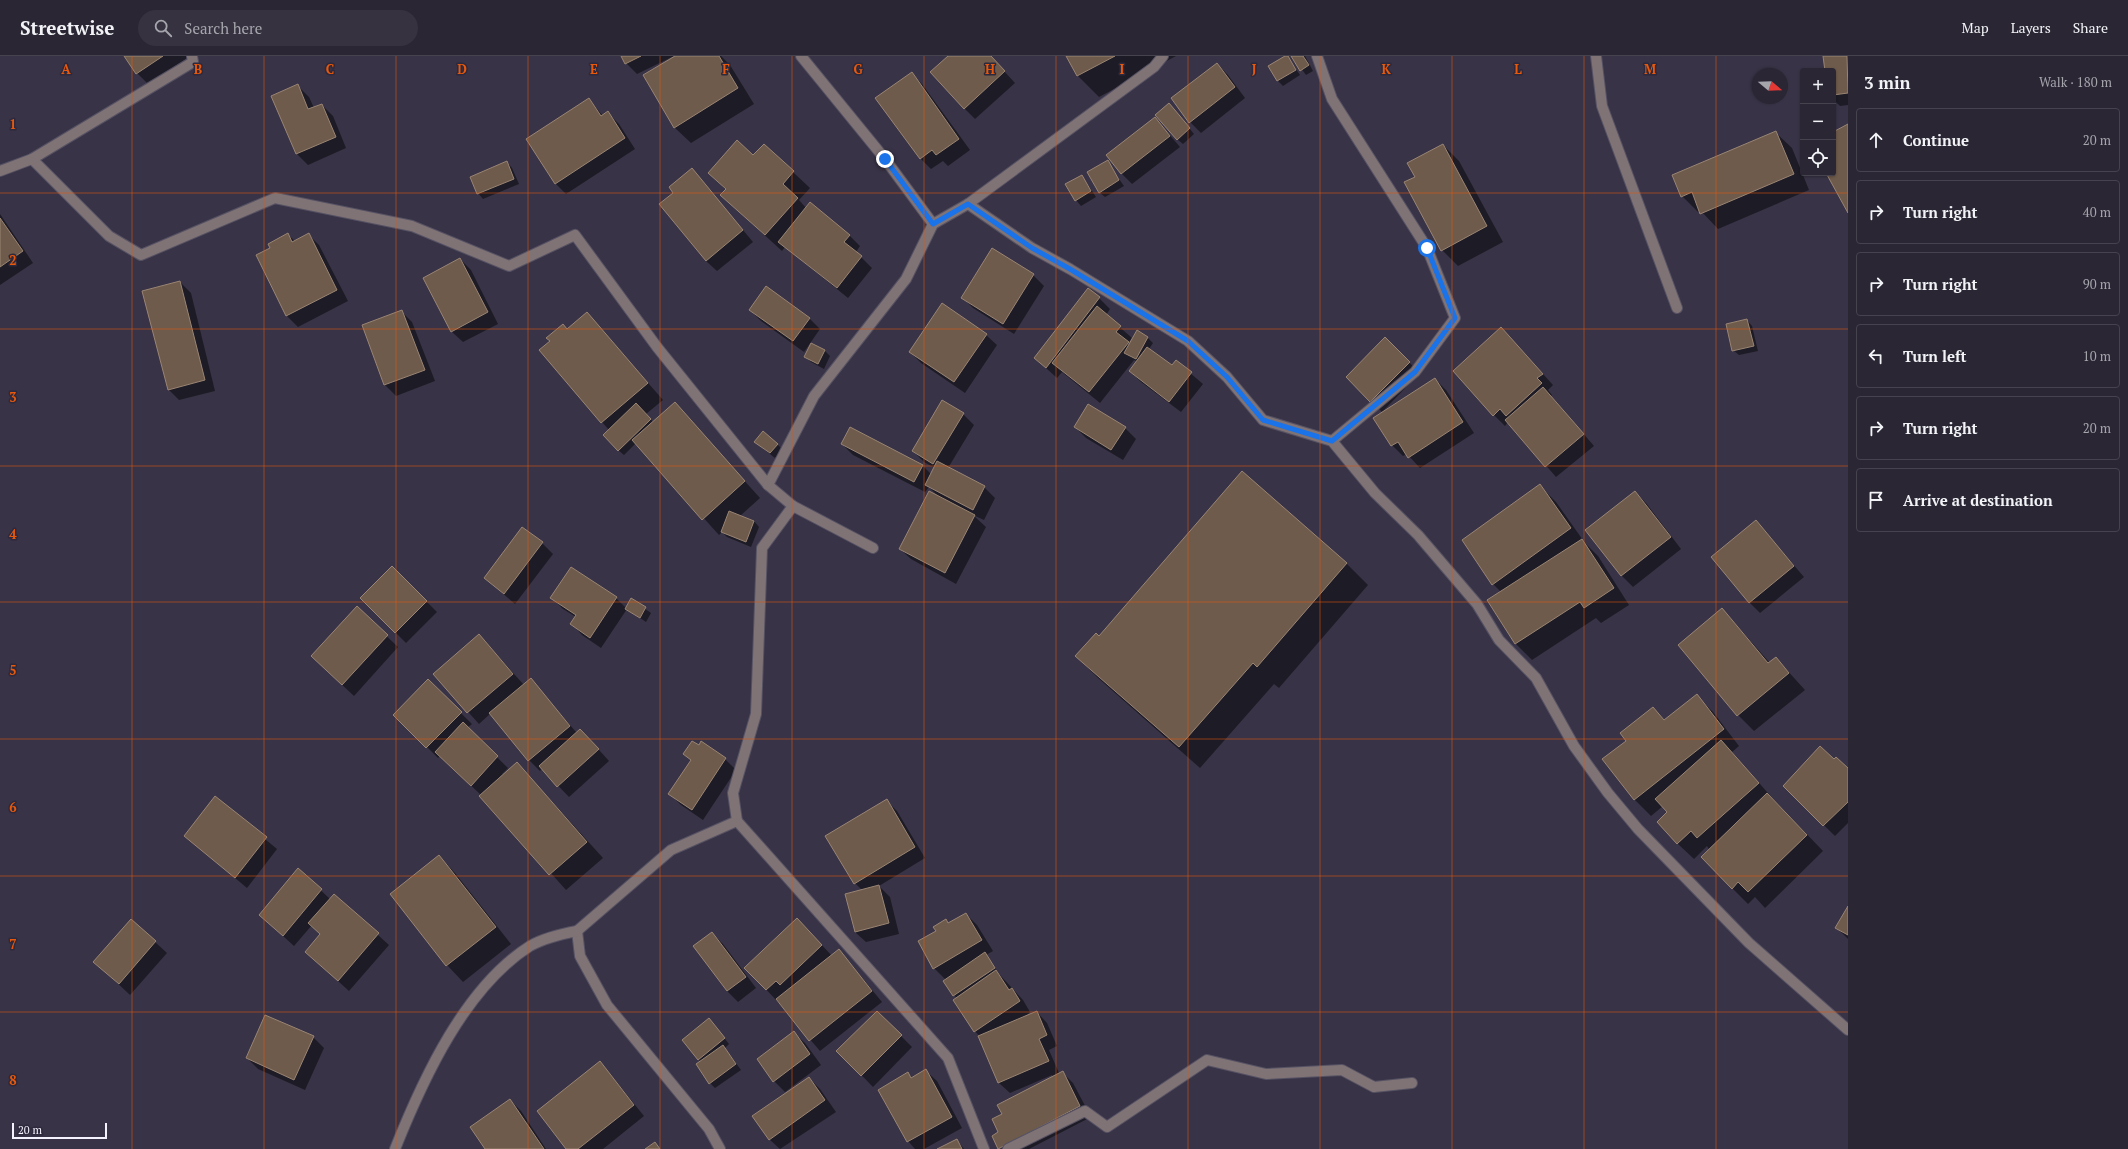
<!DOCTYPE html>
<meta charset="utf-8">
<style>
body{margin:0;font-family:"PT Serif",serif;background:#363240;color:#f1f3f6}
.controls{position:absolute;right:12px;top:12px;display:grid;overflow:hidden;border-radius:4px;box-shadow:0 1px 3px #0004}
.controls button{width:36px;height:36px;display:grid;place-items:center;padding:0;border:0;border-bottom:1px solid #46434f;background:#2a2634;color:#f1f3f6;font:20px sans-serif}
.compass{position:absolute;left:1752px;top:12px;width:36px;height:36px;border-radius:50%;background:#2a2634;box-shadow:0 1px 3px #0004;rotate:109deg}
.scale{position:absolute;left:12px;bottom:10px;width:95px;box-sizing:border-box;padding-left:4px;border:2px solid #f5f2ff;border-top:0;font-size:11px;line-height:14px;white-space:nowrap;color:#f5f2ff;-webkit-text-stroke:3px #2e293c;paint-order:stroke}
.stop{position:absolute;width:12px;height:12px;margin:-9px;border:3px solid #1a73e8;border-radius:50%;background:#fff}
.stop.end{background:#1a73e8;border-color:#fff;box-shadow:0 1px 4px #0008}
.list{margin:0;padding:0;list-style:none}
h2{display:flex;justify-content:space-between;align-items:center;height:52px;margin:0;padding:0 16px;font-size:17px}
h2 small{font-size:13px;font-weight:400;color:#a5a5ac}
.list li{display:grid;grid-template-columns:26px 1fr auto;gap:12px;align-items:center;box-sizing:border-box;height:64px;margin:0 8px 8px;padding:0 8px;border:1px solid #46434f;border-radius:4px}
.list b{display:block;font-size:15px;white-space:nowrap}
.list em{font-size:13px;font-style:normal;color:#a5a5ac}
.icon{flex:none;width:22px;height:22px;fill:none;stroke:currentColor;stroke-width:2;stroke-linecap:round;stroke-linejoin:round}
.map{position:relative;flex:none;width:1848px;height:1093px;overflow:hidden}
header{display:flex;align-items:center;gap:24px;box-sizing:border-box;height:56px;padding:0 20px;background:#2a2634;border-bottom:1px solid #46434f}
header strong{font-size:19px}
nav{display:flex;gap:22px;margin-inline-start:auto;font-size:14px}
.search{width:280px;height:36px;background:#363240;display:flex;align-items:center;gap:10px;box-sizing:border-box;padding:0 14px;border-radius:22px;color:#a5a5ac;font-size:15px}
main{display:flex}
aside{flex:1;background:#2a2634}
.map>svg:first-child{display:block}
.shadow{fill:#0007}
.building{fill:#6e5b4b;stroke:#9a8574}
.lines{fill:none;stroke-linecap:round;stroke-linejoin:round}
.minor-casing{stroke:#565264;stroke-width:12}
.minor{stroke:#7f7375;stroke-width:10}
.route{stroke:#1a73e8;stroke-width:5}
.grid{fill:none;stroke:#e8590c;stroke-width:1;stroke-opacity:0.55}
.grid-label{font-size:13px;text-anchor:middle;font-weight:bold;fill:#e8590c;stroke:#2e293c;stroke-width:3;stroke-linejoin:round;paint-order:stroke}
</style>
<header>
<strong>Streetwise</strong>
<div class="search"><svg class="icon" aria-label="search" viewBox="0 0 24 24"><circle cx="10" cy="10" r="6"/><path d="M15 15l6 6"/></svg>Search here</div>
<nav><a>Map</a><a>Layers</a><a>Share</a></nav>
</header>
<main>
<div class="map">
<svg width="1848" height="1093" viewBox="0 0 1848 1093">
<rect width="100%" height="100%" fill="#383346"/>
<g class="shadow">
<polygon points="125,0 186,0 187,2 148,28 137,17"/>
<polygon points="622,0 674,0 637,18 626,7"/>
<polygon points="675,0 721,0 730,9 754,48 691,87 674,71"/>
<polygon points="950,0 990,0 1015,27 975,63 964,52"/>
<polygon points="1067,0 1176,0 1099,41 1078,20"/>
<polygon points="1287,0 1300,19 1283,30 1277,24"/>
<polygon points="1292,0 1305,0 1313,15 1306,19"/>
<polygon points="1824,0 1848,0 1848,49 1840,50 1833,43 1833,15 1826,15"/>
<polygon points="1217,8 1228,19 1245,42 1201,77 1190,66"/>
<polygon points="911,17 922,28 970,94 948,110 943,105 931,113 920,102"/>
<polygon points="298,30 309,41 314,52 322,49 333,60 346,92 308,109 297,98"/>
<polygon points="589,43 603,60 608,57 619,68 635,93 566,138 555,127"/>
<polygon points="1174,54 1194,78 1183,88 1177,83"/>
<polygon points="1155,62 1180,91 1132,128 1121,117"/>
<polygon points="1775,76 1792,92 1809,134 1718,173 1701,155 1698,156 1682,140"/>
<polygon points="764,89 810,132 799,144 806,152 849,179 860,190 856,196 872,212 848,242 785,191 782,195 721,139 726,134 710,117 753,101"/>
<polygon points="1443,89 1459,105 1503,186 1458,210 1442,194 1416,121"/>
<polygon points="507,106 512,112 519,128 483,143 478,137"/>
<polygon points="1107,106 1124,130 1105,141 1099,136"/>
<polygon points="692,113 753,186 717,215 706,205 675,137"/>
<polygon points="1082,120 1096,141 1081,150 1076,144"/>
<polygon points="0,158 33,207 0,229"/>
<polygon points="308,178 319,189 348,245 298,271 287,260 257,199 271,192 288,179 295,185"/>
<polygon points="992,193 1033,219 1044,230 1014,278 973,252 962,241"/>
<polygon points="460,203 471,214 498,268 463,286 452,276"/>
<polygon points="180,226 191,237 215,335 179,344 168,333"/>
<polygon points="1099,242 1110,253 1106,259 1132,282 1128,287 1130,289 1148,282 1153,287 1149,293 1172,311 1176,305 1203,328 1181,356 1141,326 1130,315 1138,306 1134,304 1100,347 1062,316 1057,322 1035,302"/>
<polygon points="750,254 809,262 820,273 804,296 761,265"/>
<polygon points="401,255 412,266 435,325 396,340 385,329 363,269"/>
<polygon points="587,257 663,344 646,358 654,367 675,348 760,442 740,460 754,465 759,471 751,491 727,481 722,476 719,479 636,387 624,399 618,394 609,374 602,366 568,274"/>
<polygon points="1747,264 1752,270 1758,295 1739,299 1733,294"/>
<polygon points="986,279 997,289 965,337 921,307 910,296"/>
<polygon points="1385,283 1420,317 1382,356 1347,321"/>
<polygon points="1512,284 1553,329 1548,334 1552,339 1551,340 1594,390 1556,421 1508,366 1505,370 1494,359"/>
<polygon points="812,288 825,295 830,300 824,313 811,306 806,301"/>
<polygon points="1435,323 1446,334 1474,377 1420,412 1407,398 1403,400 1392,389"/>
<polygon points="963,358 974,369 948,412 984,431 995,442 984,464 973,459 986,471 956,528 911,503 900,493 939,441 929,431 925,436 853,399 842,388 851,372 923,410 932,419 935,412 924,406 913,395"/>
<polygon points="1075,371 1125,372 1136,383 1123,404 1086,382"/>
<polygon points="777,388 783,394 775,402 761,391"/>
<polygon points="1242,417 1347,508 1368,529 1279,632 1274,628 1200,712 1097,621 1076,600 1099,582"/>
<polygon points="1540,430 1556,446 1585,487 1598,500 1629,549 1601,567 1596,562 1532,604 1516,588 1488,545 1501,536 1493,528"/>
<polygon points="1635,436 1646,447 1681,493 1633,531 1622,520 1587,474"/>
<polygon points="1756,465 1804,521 1760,557 1749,546"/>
<polygon points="542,487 553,498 515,548 485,522"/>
<polygon points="392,511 437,556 406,587 361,542"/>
<polygon points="552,542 616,542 626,552 632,544 651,557 646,566 627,553 601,592 582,579 572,568 576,561 563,553"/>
<polygon points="357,552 398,591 354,640 323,611"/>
<polygon points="1722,553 1770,607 1776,602 1805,634 1754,675 1738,659 1680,589"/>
<polygon points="479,579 524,629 530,624 577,677 591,685 609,705 569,741 542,713 540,715 529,704 491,657 479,668 434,618"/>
<polygon points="428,625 472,668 467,672 508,712 502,718 504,719 517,707 603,802 566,834 481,739 440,700 438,702 395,659"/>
<polygon points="1697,640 1713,656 1739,690 1732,696 1774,744 1823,795 1765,852 1755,841 1748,848 1732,832 1707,790 1694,803 1677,787 1669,756 1663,750 1651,760 1634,743 1627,685 1653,652 1665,665"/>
<polygon points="701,687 725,703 736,714 703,764 681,749 670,738 692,705 685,698 699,691"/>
<polygon points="1834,704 1848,714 1848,767 1835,780 1784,730"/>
<polygon points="215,742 277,793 247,832 185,780"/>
<polygon points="886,744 897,755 925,802 879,830 890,841 899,878 866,886 855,876 862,834 855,827"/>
<polygon points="439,800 455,817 511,888 463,926 447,909 391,838"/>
<polygon points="298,813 330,843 334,839 389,889 349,935 306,896 321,878 312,869 294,890 260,859"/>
<polygon points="1848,852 1848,883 1836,871"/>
<polygon points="966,858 977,869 993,895 986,899 999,918 1023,944 1030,956 1025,961 1037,956 1047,967 1057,990 1049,994 1059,1017 1062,1016 1073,1027 1091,1061 1029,1093 998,1092 1003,1059 1053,1021 1052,1019 1010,1037 999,1027 980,981 975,975 946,924 934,912 937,875 946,865 949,868"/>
<polygon points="131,864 167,897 130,939 95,906"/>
<polygon points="808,874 832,900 839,894 882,946 820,995 777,945 746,912"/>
<polygon points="712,877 723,888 756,932 738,946 727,935 694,890"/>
<polygon points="877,956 912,991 873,1031 838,995"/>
<polygon points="714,969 729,988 725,992 741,1014 715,1032 710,1027 701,1006 683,984"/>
<polygon points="794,977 805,987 821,1009 785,1036 774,1025"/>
<polygon points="313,981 324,992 305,1034 258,1013 247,1002"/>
<polygon points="600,1006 644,1060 603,1093 568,1093"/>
<polygon points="926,1015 937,1025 962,1072 924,1093 915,1093 908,1085 907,1018 912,1022"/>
<polygon points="809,1022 820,1033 836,1056 780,1093 769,1083"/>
<polygon points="510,1044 521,1055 546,1093 486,1093"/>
<polygon points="957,1084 964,1093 938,1093"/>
</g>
<g class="building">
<polygon points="124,0 163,0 136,18"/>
<polygon points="621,0 641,0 625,8"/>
<polygon points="675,0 719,0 738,32 674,72 643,19"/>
<polygon points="948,0 991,0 1005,15 964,53 930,16"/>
<polygon points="1066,0 1115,0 1077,20"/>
<polygon points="1285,0 1288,0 1296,14 1277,25 1268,10"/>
<polygon points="1291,0 1303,0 1309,9 1300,15"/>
<polygon points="1823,0 1847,0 1848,37 1833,39 1833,15 1825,15"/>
<polygon points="1217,7 1235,31 1189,67 1171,42"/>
<polygon points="912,16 959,83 936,99 932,94 920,103 875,42"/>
<polygon points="298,28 308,53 322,48 336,81 296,98 271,40"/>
<polygon points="589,42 601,60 608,55 625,82 555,128 526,83"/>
<polygon points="1169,47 1190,72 1177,84 1155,59"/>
<polygon points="1155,61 1170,80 1121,118 1106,99"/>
<polygon points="1848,68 1848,157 1826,117 1833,117 1833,76"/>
<polygon points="1776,75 1794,118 1700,158 1692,136 1681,141 1672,119"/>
<polygon points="737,84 753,99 764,88 794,115 783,128 798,142 765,179 720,139 726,133 708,117"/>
<polygon points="1443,88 1487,170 1441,195 1404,126 1415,121 1407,107"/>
<polygon points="1108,104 1119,124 1099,137 1087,116"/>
<polygon points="507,105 514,123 477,138 470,121"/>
<polygon points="692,112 743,174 706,205 659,148 673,137 669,131"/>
<polygon points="1082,119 1091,135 1075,145 1065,128"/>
<polygon points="810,146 850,179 844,186 862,200 837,232 778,186"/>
<polygon points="0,162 23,195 0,211"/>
<polygon points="288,177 292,186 309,177 337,234 286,260 256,199 270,192 268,188"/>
<polygon points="992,192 1034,218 1003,268 961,242"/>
<polygon points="460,202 488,256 451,276 423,222"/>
<polygon points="180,225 205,324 168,334 142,235"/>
<polygon points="766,230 810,262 793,285 749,254"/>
<polygon points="1088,232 1100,241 1046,312 1034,302"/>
<polygon points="942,247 987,278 954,326 909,296"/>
<polygon points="1097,250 1121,270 1116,276 1129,286 1089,336 1052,307"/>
<polygon points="402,254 425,314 384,329 362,269"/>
<polygon points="587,256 648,327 601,367 539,294 550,285 546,282 563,268 567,273"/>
<polygon points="1747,263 1754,290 1732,295 1726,268"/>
<polygon points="1501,271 1543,318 1537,322 1542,327 1506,360 1500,353 1493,360 1453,315"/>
<polygon points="1137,274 1148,281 1136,303 1124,297"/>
<polygon points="1385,281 1410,306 1370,346 1346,321"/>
<polygon points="811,287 825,294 818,308 804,301"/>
<polygon points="1147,291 1172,309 1176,304 1192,316 1169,346 1129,315"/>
<polygon points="1435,322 1463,366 1408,402 1398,386 1391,390 1373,362"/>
<polygon points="1543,331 1584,378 1545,411 1505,364"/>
<polygon points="942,344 964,357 933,408 912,395"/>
<polygon points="675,346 745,425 702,464 632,384"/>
<polygon points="636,347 651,363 618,395 603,379"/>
<polygon points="1088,348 1126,371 1111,394 1074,371"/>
<polygon points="850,371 923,409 914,426 841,388"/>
<polygon points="763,375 778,388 770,397 754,386"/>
<polygon points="937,405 985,430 973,454 925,429"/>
<polygon points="1242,415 1347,507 1257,611 1253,607 1179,691 1075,600 1096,577 1099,580"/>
<polygon points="1540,428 1571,472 1492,529 1462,484"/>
<polygon points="929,435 975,459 945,517 899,493"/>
<polygon points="1635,435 1671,481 1621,520 1585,474"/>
<polygon points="729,455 754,465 746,486 721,476"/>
<polygon points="1756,464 1794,510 1749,547 1711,501"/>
<polygon points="522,471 543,486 504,538 484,522"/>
<polygon points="1582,483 1614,532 1584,552 1580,546 1515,588 1487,544"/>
<polygon points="392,510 427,545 395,577 360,542"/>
<polygon points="571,511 617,541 590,582 570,568 576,559 550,542"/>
<polygon points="631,542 646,551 640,562 625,553"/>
<polygon points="357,550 388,579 342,629 311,600"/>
<polygon points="1722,552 1768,607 1776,601 1789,617 1737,660 1678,589"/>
<polygon points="479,578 513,618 467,657 433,618"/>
<polygon points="531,622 570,670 528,705 489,657"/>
<polygon points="428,623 462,656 426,692 393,659"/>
<polygon points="1697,638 1724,673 1634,744 1602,703 1626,685 1620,677 1653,651 1664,664"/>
<polygon points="463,666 498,700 471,730 435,696"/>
<polygon points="580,673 599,693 557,731 539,710"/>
<polygon points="1721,684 1759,727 1697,782 1691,775 1677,788 1657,766 1667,756 1655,743"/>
<polygon points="692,685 699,689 701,685 726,702 692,754 668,738 691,704 683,698"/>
<polygon points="1820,690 1834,703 1836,701 1848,712 1848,746 1823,770 1783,730"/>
<polygon points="517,706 587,786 549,819 479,740"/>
<polygon points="1767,737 1807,779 1748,836 1738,826 1732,833 1701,801"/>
<polygon points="215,740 267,781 235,822 184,780"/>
<polygon points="887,743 915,791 854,828 825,780"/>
<polygon points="439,799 496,871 446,910 390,838"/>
<polygon points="298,812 322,833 283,880 259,859"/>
<polygon points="879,829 889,867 855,876 845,838"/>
<polygon points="334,838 379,877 338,925 305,896 320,878 308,867"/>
<polygon points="1848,850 1848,879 1835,872"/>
<polygon points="966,857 982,884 933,913 918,885 936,875 933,871 946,863 948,867"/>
<polygon points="797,862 822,889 780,929 776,925 766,934 744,912"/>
<polygon points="131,863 156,885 119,928 93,906"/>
<polygon points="712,876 746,921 727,935 693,890"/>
<polygon points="839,893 872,935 809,985 776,943"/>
<polygon points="985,896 995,912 953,940 943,925"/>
<polygon points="996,914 1009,934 1012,932 1020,945 974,976 953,944"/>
<polygon points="877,955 902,979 861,1020 836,995"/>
<polygon points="1037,955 1047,979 1039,983 1049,1005 998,1027 978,980"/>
<polygon points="265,959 314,980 294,1024 246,1002"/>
<polygon points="709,962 725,982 698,1004 682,984"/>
<polygon points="794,975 810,998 773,1026 757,1003"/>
<polygon points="723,989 736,1008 709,1028 696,1008"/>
<polygon points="600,1005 634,1049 578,1093 566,1093 537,1055"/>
<polygon points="926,1013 952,1061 907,1086 878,1034 908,1016 911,1022"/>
<polygon points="1063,1015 1080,1050 998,1093 992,1080 998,1076 992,1063 1002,1058 997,1049"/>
<polygon points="809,1021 825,1044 769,1084 752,1060"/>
<polygon points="510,1043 544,1093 485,1093 470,1071"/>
<polygon points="957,1083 962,1093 937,1093"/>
<polygon points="655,1086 660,1093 645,1093"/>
</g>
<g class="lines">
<defs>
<g id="minor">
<polyline points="801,0 885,103 933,168"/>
<polyline points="1317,0 1332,43 1427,192 1455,262 1415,316 1332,385"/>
<polyline points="1596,0 1602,50 1677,252"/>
<polyline points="32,103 109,180 141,199 275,142 412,170 509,210 575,179 657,291 768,429"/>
<polyline points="0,115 32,103 193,6 192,0"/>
<polyline points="968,148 1032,192 1070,213 1188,285 1227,321 1263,364 1332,385 1375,437 1418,479 1477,548 1499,584 1536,622 1574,690 1608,737 1638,773 1749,887 1848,974"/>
<polyline points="793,450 873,492"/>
<polyline points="737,765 948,1002 984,1093"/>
<polyline points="577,875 580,900 607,949 709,1073 720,1093"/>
<path d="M 395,1093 C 423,1023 465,931 530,890 C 544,882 561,878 577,875 L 671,794 L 737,765 L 733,737 L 756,658 L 762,492 L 793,450 L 768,429 L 814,340 L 906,223 L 933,168 L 968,148 L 1154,11 L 1163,0"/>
<polyline points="1008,1093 1085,1055 1107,1071 1207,1004 1266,1018 1342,1014 1374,1031 1412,1027"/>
</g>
</defs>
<use href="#minor" class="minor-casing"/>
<use href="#minor" class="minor"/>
</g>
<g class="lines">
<polyline class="route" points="885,103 933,168 968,148 1032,192 1070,213 1188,285 1227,321 1263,364 1332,385 1415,316 1455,262 1427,192"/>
</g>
<path class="grid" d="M 132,0 L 132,1093M 264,0 L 264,1093M 396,0 L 396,1093M 528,0 L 528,1093M 660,0 L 660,1093M 792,0 L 792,1093M 924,0 L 924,1093M 1056,0 L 1056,1093M 1188,0 L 1188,1093M 1320,0 L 1320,1093M 1452,0 L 1452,1093M 1584,0 L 1584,1093M 1716,0 L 1716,1093M 0,137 L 1848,137M 0,273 L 1848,273M 0,410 L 1848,410M 0,546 L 1848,546M 0,683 L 1848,683M 0,820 L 1848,820M 0,956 L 1848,956"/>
<g class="grid-label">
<text x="66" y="18">A</text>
<text x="198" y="18">B</text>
<text x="330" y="18">C</text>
<text x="462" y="18">D</text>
<text x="594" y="18">E</text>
<text x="726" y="18">F</text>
<text x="858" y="18">G</text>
<text x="990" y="18">H</text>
<text x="1122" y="18">I</text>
<text x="1254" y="18">J</text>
<text x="1386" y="18">K</text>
<text x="1518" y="18">L</text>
<text x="1650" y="18">M</text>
<text x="13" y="73">1</text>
<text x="13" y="209">2</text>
<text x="13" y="346">3</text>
<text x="13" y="483">4</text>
<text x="13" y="619">5</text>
<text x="13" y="756">6</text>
<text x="13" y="893">7</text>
<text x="13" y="1029">8</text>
</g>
</svg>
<div class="controls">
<button>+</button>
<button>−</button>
<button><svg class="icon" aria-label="locate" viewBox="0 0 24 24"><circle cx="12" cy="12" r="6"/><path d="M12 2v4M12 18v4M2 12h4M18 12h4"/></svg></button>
</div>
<svg class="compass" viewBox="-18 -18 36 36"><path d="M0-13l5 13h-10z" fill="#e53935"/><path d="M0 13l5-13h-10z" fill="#a5a5ac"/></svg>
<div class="scale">20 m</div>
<div class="stop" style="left:1427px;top:192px"></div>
<div class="stop end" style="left:885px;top:103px"></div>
</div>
<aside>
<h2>3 min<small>Walk · 180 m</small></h2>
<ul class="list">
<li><svg class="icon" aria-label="ahead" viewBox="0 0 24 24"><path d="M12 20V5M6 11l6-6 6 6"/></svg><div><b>Continue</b></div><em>20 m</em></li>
<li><svg class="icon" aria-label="right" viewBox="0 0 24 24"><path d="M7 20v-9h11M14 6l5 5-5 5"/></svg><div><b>Turn right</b></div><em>40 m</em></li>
<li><svg class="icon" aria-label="right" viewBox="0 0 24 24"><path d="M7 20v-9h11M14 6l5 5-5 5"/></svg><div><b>Turn right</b></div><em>90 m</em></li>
<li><svg class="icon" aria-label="left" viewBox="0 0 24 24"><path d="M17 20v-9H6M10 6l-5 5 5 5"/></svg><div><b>Turn left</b></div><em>10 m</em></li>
<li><svg class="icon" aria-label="right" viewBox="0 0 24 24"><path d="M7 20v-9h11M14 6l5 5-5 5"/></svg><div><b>Turn right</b></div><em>20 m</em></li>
<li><svg class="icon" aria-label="arrive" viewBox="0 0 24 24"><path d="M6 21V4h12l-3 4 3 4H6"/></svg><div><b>Arrive at destination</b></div></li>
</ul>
</aside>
</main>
